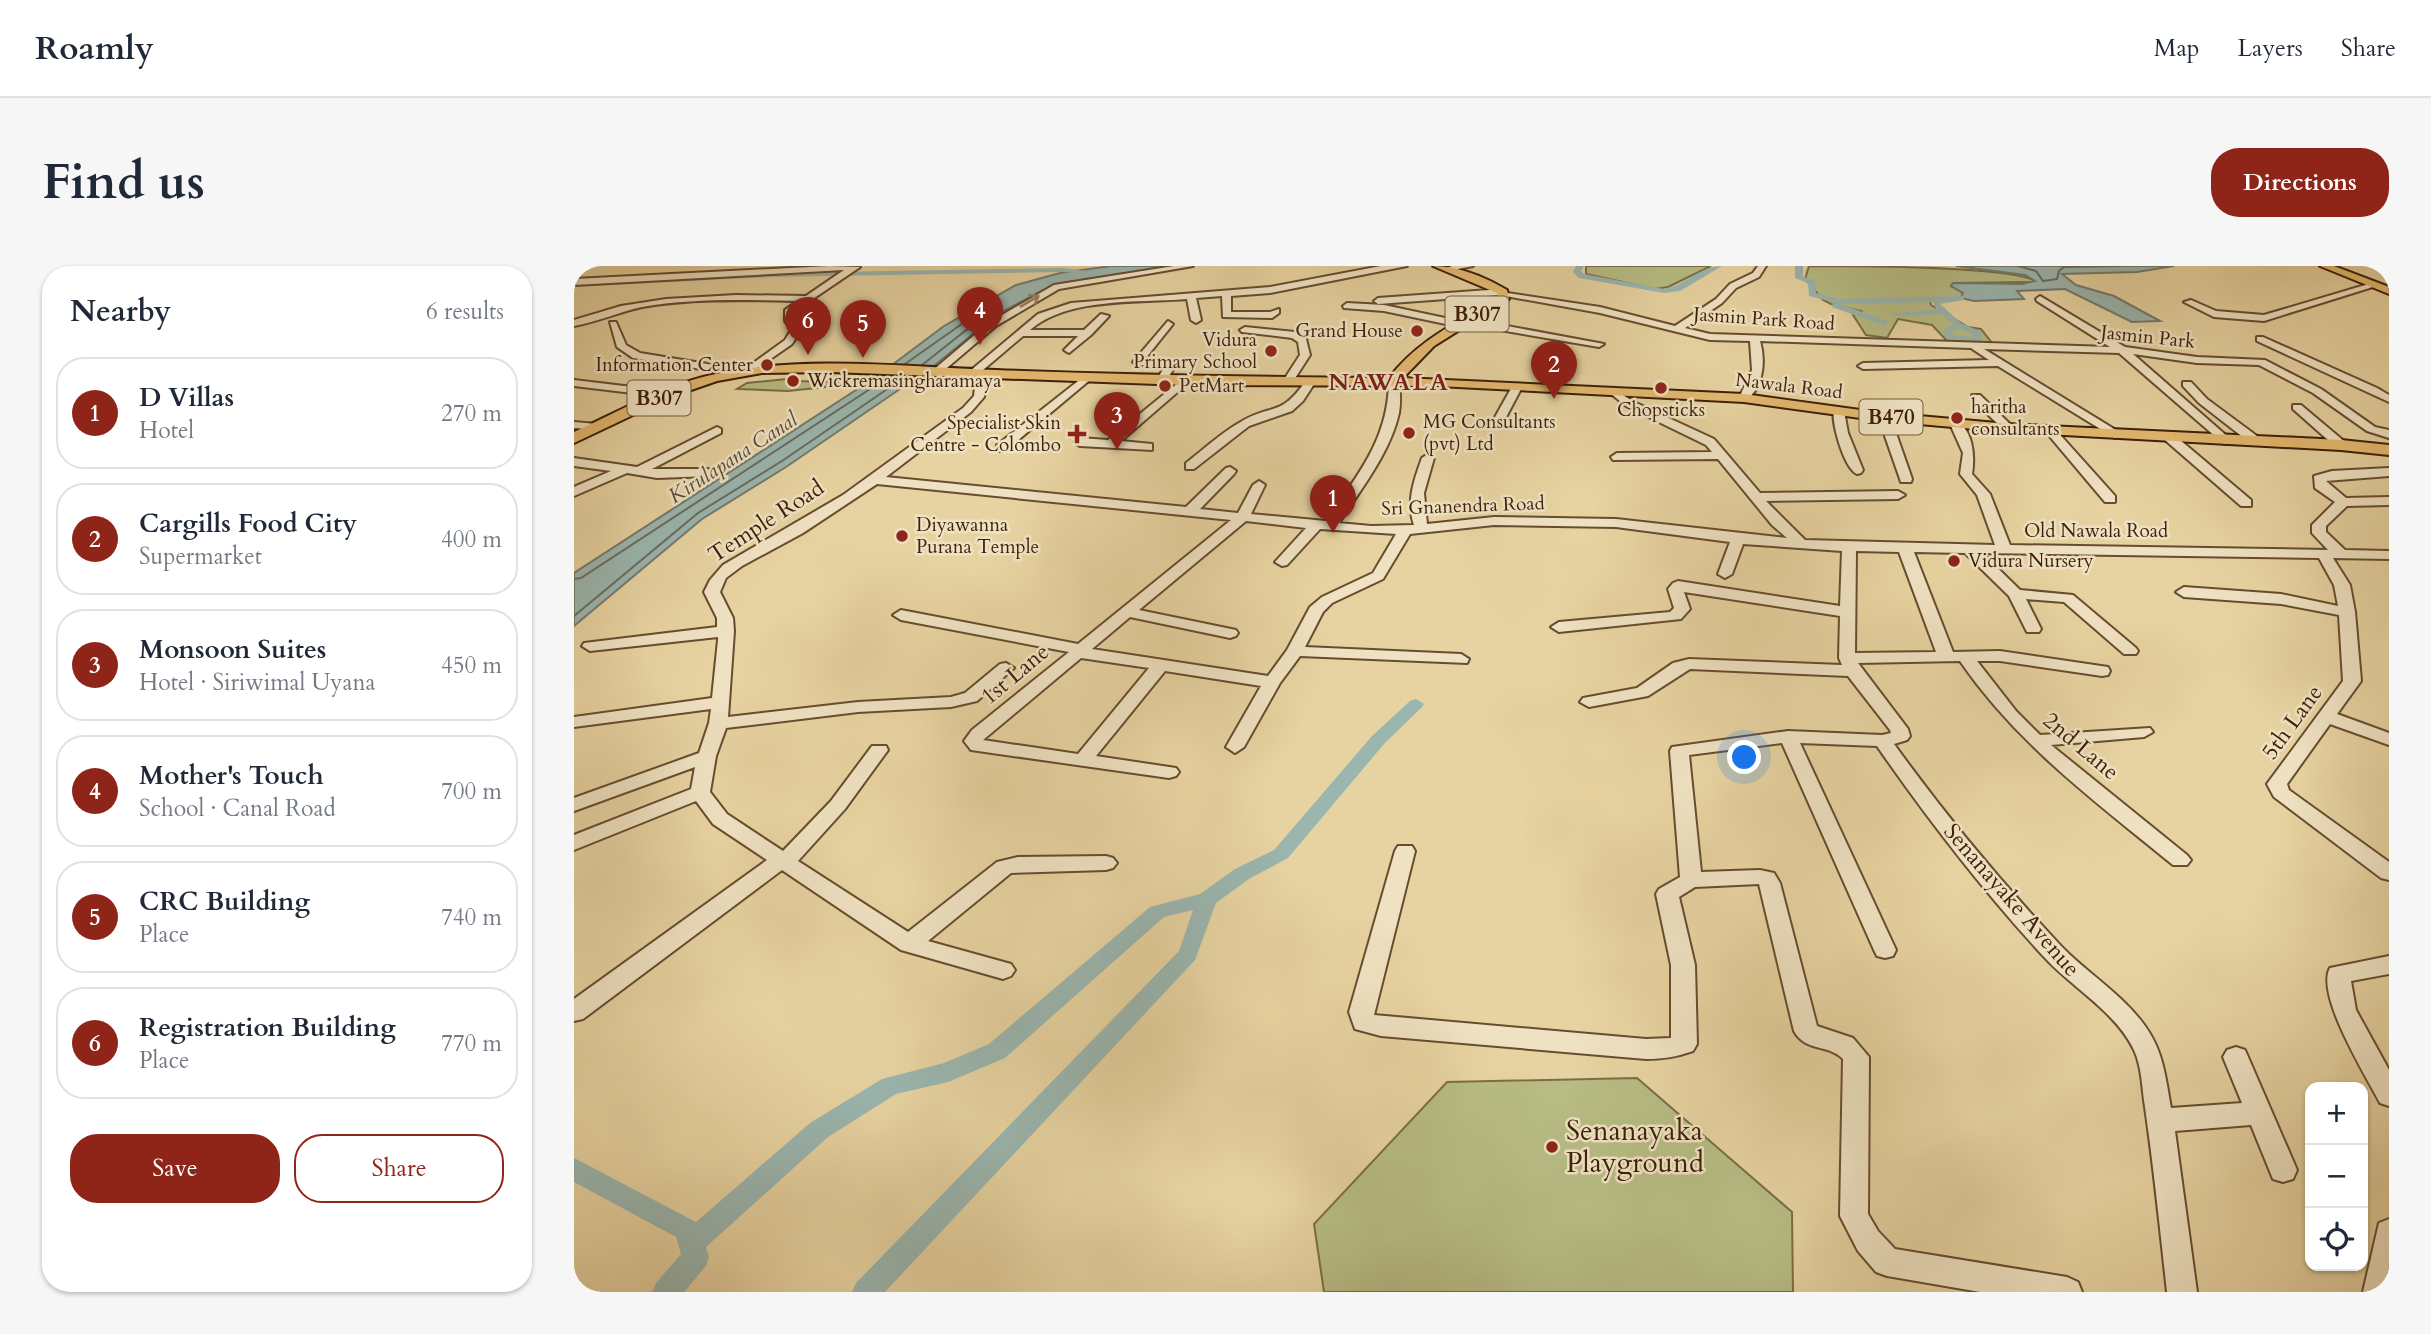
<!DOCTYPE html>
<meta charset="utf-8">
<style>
body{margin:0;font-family:Cardo,serif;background:#f6f6f7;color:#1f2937}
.controls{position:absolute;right:21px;bottom:21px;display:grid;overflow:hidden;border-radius:14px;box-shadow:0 2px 5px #0004}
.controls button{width:63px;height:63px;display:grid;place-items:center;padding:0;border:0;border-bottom:2px solid #e0e1e3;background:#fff;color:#1f2937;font:35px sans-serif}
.you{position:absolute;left:1171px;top:492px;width:24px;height:24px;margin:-18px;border:5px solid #fff;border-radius:50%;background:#1a73e8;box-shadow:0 0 0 10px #1a73e833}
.badge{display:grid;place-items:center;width:46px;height:46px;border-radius:50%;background:#8f2418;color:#fff;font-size:23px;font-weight:700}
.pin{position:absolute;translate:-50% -58px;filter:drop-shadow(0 2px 4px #0008)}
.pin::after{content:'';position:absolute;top:37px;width:24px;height:21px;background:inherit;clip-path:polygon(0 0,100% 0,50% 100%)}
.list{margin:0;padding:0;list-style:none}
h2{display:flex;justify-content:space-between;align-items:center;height:91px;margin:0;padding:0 28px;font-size:30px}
h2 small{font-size:23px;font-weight:400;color:#747a83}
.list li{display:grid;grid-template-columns:46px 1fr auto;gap:21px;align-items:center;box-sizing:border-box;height:112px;margin:0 14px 14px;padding:0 14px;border:2px solid #e0e1e3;border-radius:28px}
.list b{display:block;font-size:26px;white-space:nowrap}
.list p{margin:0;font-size:23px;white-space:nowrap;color:#747a83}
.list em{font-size:23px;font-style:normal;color:#747a83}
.actions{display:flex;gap:14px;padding:21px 28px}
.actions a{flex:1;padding:16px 0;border:2px solid #8f2418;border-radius:28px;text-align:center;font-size:24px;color:#8f2418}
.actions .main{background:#8f2418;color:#fff}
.icon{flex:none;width:38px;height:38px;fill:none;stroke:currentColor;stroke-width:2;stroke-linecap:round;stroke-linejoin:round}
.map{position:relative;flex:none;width:1815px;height:1026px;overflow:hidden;border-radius:28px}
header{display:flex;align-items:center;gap:42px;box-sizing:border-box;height:98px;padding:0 35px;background:#fff;border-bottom:2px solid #e0e1e3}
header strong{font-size:33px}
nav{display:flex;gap:38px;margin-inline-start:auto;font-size:24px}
.intro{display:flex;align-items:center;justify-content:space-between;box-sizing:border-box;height:168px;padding:0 42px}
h1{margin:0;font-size:49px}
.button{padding:18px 32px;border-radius:28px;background:#8f2418;color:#fff;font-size:24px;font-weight:700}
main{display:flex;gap:42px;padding:0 42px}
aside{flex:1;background:#fff;border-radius:28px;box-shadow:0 2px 5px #0004}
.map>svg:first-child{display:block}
.green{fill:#b7bc84;stroke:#7a6e46;stroke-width:2}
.water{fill:#9ab6af;stroke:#747a6d;stroke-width:2}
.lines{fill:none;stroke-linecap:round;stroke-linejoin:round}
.shore{stroke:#6b6a5c;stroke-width:2}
.canal{fill:#9ab6af;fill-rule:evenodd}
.minor-casing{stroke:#674c2f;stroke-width:4}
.major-casing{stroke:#3c1f09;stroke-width:4}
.minor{fill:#efe2c2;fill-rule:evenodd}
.major{fill:#e4ba70;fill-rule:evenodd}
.oneway{stroke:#968066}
.poi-dot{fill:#8f2418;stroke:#efe2c2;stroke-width:2.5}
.labels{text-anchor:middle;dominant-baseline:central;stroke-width:5;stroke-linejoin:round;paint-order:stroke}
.far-street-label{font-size:19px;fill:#3c1f09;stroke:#efe2c2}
.far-poi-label{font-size:19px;fill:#3c1f09;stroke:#efe2c2;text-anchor:start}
.shield{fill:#efe2c2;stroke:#725a40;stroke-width:2}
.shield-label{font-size:21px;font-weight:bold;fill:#3c1f09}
.far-water-label{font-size:21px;font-style:italic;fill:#584c3b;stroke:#efe2c2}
.street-label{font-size:23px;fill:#3c1f09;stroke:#efe2c2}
.far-district-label{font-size:24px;font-weight:bold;letter-spacing:2px;fill:#7a1f14;stroke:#efe2c2}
.near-poi-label{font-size:28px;fill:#3c1f09;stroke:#efe2c2;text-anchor:start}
</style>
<header>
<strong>Roamly</strong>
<nav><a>Map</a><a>Layers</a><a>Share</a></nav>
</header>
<div class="intro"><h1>Find us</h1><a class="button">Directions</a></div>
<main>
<aside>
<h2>Nearby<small>6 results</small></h2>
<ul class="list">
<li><span class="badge">1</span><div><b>D Villas</b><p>Hotel</p></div><em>270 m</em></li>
<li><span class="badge">2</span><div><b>Cargills Food City</b><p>Supermarket</p></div><em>400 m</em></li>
<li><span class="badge">3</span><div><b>Monsoon Suites</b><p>Hotel · Siriwimal Uyana</p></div><em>450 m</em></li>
<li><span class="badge">4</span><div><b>Mother's Touch</b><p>School · Canal Road</p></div><em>700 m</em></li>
<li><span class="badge">5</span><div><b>CRC Building</b><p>Place</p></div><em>740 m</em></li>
<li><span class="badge">6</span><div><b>Registration Building</b><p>Place</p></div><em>770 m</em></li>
</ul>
<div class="actions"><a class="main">Save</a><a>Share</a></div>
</aside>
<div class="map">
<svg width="1815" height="1026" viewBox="0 0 1815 1026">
<rect width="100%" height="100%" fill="#e7d3a1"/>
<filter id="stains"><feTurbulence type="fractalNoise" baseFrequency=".00286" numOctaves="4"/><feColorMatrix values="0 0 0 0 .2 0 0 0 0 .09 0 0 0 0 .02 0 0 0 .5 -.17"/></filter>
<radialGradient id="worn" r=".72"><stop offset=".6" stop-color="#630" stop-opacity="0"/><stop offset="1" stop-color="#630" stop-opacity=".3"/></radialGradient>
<g class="green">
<polygon points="1012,0 1137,0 1094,21 1081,23 1012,8"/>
<path d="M 1235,0 C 1269,0 1446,0 1462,16 L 1379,17 L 1377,20 L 1389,27 L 1387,32 L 1356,33 L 1357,39 L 1394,61 L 1407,63 L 1418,77 L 1374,76 L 1358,59 L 1324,53 L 1313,72 L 1292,69 L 1279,49 L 1287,45 L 1257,38 L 1249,34 L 1231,13 Z"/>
<polygon points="223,112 220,115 264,116 261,120 214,125 163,123 173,117"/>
<polygon points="1063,812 1218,946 1219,1026 750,1026 740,958 873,816"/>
</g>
<g class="water">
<polygon points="537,0 601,0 477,20 422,49 361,99 212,201 128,253 0,360 0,307 302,111 370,60 442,19 486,7"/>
<polygon points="1382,0 1600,0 1563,6 1488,8 1502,19 1540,30 1586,55 1558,56 1491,23 1443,25 1450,33 1400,35 1387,32 1389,27 1377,20 1379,17 1448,18 1461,15 1451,9"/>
</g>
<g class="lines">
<g class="shore">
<polyline points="1444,0 1462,5 1469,15 1483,13 1485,5 1490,1 1546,0"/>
<polyline points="331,98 392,55 396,56 396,61 348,99"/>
<polyline points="0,313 7,312 316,110"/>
<polyline points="0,350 124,247 208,195 331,111"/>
</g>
<g class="canal">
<path d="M 1002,0 L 1010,0 L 1007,5 L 1010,8 L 1090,23 C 1111,19 1127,0 1148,0 L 1106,25 L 1090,27 L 1005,12 L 999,6 Z"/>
<path d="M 1221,0 L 1229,0 L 1229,11 L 1241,14 L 1242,27 L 1265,33 L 1390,30 L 1390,34 L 1366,38 L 1387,57 L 1408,66 L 1408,74 L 1404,77 L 1373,73 L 1368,65 L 1379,58 L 1367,48 L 1321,50 L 1317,48 L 1362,43 L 1359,36 L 1266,38 L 1314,55 L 1311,60 L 1258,41 L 1259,36 L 1235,30 L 1234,17 L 1221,12 ZM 1384,62 L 1400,69 L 1400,71 L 1379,69 L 1377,66 Z"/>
<polygon points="489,2 529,7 525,9 489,6 197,11 0,21 0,17 197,7"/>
<polygon points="842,433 850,438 848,441 810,478 714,592 675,613 642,637 621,694 311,1026 278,1026 282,1017 605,685 619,644 590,651 431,792 374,816 322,828 254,871 132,981 135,991 132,1000 110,1026 78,1026 82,1017 107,988 102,971 0,916 0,892 122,956 236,857 308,813 370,797 415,778 576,641 626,628 661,603 700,584 798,470 836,435"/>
</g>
<defs>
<g id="minor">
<path d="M 255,0 L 286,1 L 221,45 L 221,55 L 227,64 L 218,78 L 175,108 L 171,107 L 171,103 L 211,74 L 217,64 L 211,55 L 211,44 L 224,35 C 172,34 119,32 68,41 C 45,46 23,56 0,60 L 0,54 L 47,40 L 92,33 L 162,29 L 232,30 L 270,4 L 0,19 L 0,13 Z"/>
<polygon points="600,0 619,0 485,23 422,60 367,107 358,105 416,56 480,19"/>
<path d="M 807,0 L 833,0 L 696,27 L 657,30 L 657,46 L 696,46 L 705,43 L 705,47 L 698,52 L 649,51 L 648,30 L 622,32 L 627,54 L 622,57 L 617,54 L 613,33 C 564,37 494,31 456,64 L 510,64 L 527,48 L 535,50 L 517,69 L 495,87 L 490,84 L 504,70 L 449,70 L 409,104 L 413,107 L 410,131 L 397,146 L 312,211 L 612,241 L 652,202 L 656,201 L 662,205 L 660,208 L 626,243 L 664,247 L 679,219 L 685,215 L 691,219 L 677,248 L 752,255 C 784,209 815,172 815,114 L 820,111 L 825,114 C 826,125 827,136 825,147 C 816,187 787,223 765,257 L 797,260 L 840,259 C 832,236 840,214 848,192 L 854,188 L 860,192 L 850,227 L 853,258 L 920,251 L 1042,253 L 1213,272 L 1198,259 L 1144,193 L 1039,194 L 1037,191 L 1043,187 L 1138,186 L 1132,179 L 1052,140 L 1036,127 L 1041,124 L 1060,136 L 1140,173 L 1186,227 L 1324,225 L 1331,229 L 1324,233 L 1192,235 L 1231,274 L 1421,279 L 1403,229 L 1386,208 L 1389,187 L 1376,158 L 1382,155 C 1399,163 1401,191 1398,208 L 1416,228 L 1436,279 L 1754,284 L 1738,267 L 1738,259 L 1761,236 L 1741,222 L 1740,210 L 1758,205 L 1815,202 L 1815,210 L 1752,215 L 1772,232 L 1815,231 L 1815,239 L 1773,240 L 1752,260 L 1752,266 L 1771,284 L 1815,285 L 1815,293 L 1759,292 L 1776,319 L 1781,346 L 1787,415 L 1763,448 L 1815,467 L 1815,479 L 1756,458 L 1713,518 L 1715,524 L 1815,596 L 1815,614 L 1807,612 L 1700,531 L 1693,518 L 1769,415 L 1765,349 L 1707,338 L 1610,331 L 1602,326 L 1610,321 L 1707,328 L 1764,340 L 1760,319 L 1745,292 L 1408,287 L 1446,324 L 1499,329 L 1562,382 L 1564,385 L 1562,388 L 1550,388 L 1490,336 L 1452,333 L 1467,363 L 1465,366 L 1453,366 L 1435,330 L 1391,287 L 1340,286 L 1379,386 L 1426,385 L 1534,401 L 1536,405 L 1534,409 L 1528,410 L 1426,395 L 1403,395 L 1442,445 L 1466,469 L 1576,462 L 1579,466 L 1570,471 L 1477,479 L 1613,589 L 1617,594 L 1613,599 L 1599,599 C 1522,536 1443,478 1386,395 L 1284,397 L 1334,463 L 1336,470 L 1333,474 L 1320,478 C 1371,549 1427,616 1487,680 C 1515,709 1553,731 1575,766 C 1590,790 1592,815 1597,842 L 1668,837 L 1649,791 L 1653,784 L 1662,781 L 1671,784 L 1723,904 L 1719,913 L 1709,916 L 1699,913 L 1677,859 L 1601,865 L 1623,1026 L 1593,1026 C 1586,964 1580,903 1571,841 C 1568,823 1568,801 1560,784 C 1542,746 1499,722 1472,693 C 1410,626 1355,555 1303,480 L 1226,477 L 1322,684 L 1319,690 L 1311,692 L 1303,690 L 1300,684 L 1208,477 L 1115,489 L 1127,606 L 1186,604 L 1200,607 L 1206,617 L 1243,760 L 1279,772 L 1295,791 L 1294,948 L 1304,965 L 1321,983 L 1493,1011 L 1504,1016 L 1508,1026 L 1406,1026 L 1313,1010 L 1302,1006 L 1284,985 L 1266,950 L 1269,793 C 1255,778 1231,786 1220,765 L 1185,618 L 1121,621 L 1105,631 L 1121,699 L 1123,778 L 1119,785 C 1102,791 1090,793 1072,793 L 807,770 L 781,763 L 775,746 L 821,585 L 824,580 L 838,580 L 841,585 L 800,749 L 1072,773 L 1097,772 L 1097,699 L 1082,628 L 1085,623 L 1106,611 L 1096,485 L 1098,481 L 1214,465 L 1308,469 L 1317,467 L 1316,464 L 1274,410 L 1116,403 L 1074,430 L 1015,441 L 1006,436 L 1009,432 L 1063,422 L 1099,397 L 1115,393 L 1268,399 L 1265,392 L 1266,350 L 1110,326 L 1116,343 L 1107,353 L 985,366 L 977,361 L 985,356 L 1096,346 L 1100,342 L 1094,323 L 1099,317 L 1104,315 L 1266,340 L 1268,285 L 1169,278 L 1158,308 L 1151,312 L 1144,308 L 1156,276 L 1042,261 L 920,259 L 836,268 L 809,313 L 758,337 L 749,346 L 731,381 L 887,388 L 895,393 L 893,397 L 726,390 L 706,417 L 670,481 L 661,487 L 652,481 L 687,420 L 591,405 L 522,490 L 602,502 L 605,506 L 602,510 L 595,512 L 397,484 L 390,475 L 398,464 L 495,386 L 327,354 L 319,349 L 327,344 L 504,378 L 657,254 L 303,218 L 229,267 L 168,300 L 152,312 L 146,326 L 159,352 L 160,365 L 154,451 L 284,436 L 377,431 L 391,427 L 426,398 L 432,397 L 440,402 L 403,435 L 377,441 L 284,446 L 152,462 L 142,490 L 136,526 L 153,548 L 209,585 L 257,535 L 298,480 L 312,480 L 314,484 L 271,543 L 224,595 L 334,666 L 423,596 L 444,591 L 532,590 L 539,592 L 543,597 L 539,602 L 532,604 L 437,607 L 354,675 L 437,698 L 441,704 L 437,710 L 429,713 L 327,684 L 208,604 L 9,753 L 0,755 L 0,733 L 193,594 L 139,558 L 122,535 L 0,584 L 0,569 L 117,523 L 121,501 L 0,545 L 0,532 L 125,487 L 135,457 L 137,443 L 0,461 L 0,451 L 138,432 L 144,374 L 144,371 L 16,385 L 8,380 L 10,377 L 143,361 L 143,352 L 130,326 L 136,314 L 149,299 L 269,229 L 389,142 L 400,130 L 402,110 L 396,109 L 396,105 L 464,48 L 497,37 L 696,21 ZM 672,255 L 732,262 L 701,296 L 708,300 L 713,299 L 746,263 L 822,268 L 799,307 L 748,331 L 736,341 L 713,384 L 694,410 L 518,383 L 556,351 L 656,372 L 662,370 L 664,367 L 662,364 L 565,344 ZM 1282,285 L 1325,286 L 1362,386 L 1281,387 ZM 507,392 L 575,402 L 504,488 L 409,474 Z"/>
<polygon points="878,0 899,0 874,5 870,3"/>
<path d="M 1184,0 L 1192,0 L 1185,11 L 1162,22 L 1148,37 L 1111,62 L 1136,68 L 1536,81 L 1463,35 L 1462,33 L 1466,30 L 1551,81 L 1623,91 L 1691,94 L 1747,123 L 1801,161 L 1815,164 L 1815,172 L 1793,165 L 1739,127 L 1685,99 L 1623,97 L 1559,88 L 1654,171 L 1654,177 L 1650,178 L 1545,87 L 1410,83 L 1545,166 L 1547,168 L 1541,172 L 1424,100 L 1289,103 L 1284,100 L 1289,97 L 1415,94 L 1397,82 L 1186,75 C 1192,95 1189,125 1170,135 L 1165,132 L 1178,104 L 1176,75 L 1136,74 L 1026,47 L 926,29 L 804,38 L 800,35 L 804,32 L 929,23 L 933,27 L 1026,41 L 1101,60 L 1142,33 L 1156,18 L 1179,7 Z"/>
<polygon points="1798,17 1805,19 1690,55 1640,51 1610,36 1617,34 1642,45 1690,49"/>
<polygon points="773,37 810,39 885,55 890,52 1030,78 1025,81 891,58 886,61 810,45 770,42 769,40"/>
<polygon points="594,55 599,58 571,93 598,95 603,98 591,116 587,117 582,114 591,101 564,99 559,96"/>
<polygon points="36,56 42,56 52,79 66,87 164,103 169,106 164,109 59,92 43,81"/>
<polygon points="671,61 721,66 732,73 736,89 718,117 709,115 726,89 724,76 718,72 668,66 666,64"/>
<polygon points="1683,71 1689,71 1803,122 1815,129 1815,136 1683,75"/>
<polygon points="513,108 518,111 517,113 431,185 423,185 423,179"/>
<polygon points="610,112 614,113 614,117 547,175 578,178 578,184 506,180 500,176 506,172 534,174"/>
<path d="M 733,113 L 742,115 L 729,135 L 718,145 L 675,160 L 620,203 L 612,203 L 612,197 C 629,184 646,168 665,157 C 699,136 706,153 733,113 Z"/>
<polygon points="0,114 92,125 97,128 92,131 0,120"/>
<polygon points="1609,116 1617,116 1633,133 1687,173 1687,179 1679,179 1625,137 1609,120"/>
<polygon points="939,119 948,121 930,155 922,155 920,153"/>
<polygon points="1398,129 1406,129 1438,160 1438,164 1430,164 1398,133"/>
<polygon points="1719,139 1727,139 1771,176 1771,182 1763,182 1719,143"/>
<path d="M 1260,143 L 1270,145 L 1274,167 L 1289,204 L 1287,207 L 1283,208 C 1270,202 1257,156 1260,143 Z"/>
<polygon points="1310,147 1316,150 1338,213 1337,216 1327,216 1326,213 1304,150"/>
<polygon points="0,156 23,158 29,161 23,164 0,162"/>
<polygon points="143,161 147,163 147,167 78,203 133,203 137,204 137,210 83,212 53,207 0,230 0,221 37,205 0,200 0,192 63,201"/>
<polygon points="1472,162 1480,162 1541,230 1541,236 1531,236 1472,166"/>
<polygon points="1591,168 1599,168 1677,234 1677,240 1667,240 1591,174"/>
<path d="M 1815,690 L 1815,708 L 1777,715 L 1782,744 L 1815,804 L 1815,840 L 1806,837 C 1792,810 1741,728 1756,702 Z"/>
<polygon points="1815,953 1815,1026 1789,1026 1805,957"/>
</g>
<g id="major">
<path d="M 859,0 C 885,0 911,11 933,24 L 935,33 L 860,80 L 829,112 L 1170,128 L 1301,146 L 1434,158 L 1767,174 L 1815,179 L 1815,189 L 1767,184 L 1434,166 L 1301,154 L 1170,136 L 864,120 L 610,119 L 256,106 L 188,107 L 143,115 L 97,131 L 0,177 L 0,166 C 46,145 92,118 142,108 C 233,89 330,101 422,104 C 553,109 684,111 815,112 C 844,74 884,56 923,32 L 923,27 Z"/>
<polygon points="1746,0 1760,0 1815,21 1815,28"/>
</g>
</defs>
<use href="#minor" class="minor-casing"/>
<use href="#major" class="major-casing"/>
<use href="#minor" class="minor"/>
<use href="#major" class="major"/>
</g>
<defs><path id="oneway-shaft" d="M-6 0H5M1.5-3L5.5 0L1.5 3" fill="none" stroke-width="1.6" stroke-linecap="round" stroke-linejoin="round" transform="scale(1.75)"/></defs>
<use class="oneway" href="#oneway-shaft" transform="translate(456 35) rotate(-31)"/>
<g class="poi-dot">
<circle cx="843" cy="65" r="7"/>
<circle cx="697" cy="85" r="7"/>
<circle cx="193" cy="99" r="7"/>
<circle cx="219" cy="115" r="7"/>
<circle cx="591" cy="120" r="7"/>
<circle cx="1087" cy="122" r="7"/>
<circle cx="1383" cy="152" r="7"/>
<circle cx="835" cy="167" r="7"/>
<path d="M499.5 157.5h7v7h7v7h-7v7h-7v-7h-7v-7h7z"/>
<circle cx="328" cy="270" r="7"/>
<circle cx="1380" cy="295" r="7"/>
<circle cx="978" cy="881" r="7"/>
</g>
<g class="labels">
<g class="far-street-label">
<text transform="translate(1190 53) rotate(4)">Jasmin Park Road</text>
<text transform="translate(1574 71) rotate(6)">Jasmin Park</text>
<text transform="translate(1215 120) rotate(7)">Nawala Road</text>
<text transform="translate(889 240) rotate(-2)">Sri Gnanendra Road</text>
<text x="1522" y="265">Old Nawala Road</text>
</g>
<g class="far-poi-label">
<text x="829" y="65" text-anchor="end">Grand House</text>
<text x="683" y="74" text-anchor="end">Vidura<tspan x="683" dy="22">Primary School</tspan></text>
<text x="179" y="99" text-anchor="end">Information Center</text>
<text x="233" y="115">Wickremasingharamaya</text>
<text x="605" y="120">PetMart</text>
<text x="1397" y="141">haritha<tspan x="1397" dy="22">consultants</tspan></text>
<text x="1087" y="144" text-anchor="middle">Chopsticks</text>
<text x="849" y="156">MG Consultants<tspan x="849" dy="22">(pvt) Ltd</tspan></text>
<text x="487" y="157" text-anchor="end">Specialist Skin<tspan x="487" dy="22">Centre - Colombo</tspan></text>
<text x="342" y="259">Diyawanna<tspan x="342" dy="22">Purana Temple</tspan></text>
<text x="1394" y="295">Vidura Nursery</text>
</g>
<g class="shield">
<rect x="871.5" y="30.5" width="63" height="35" rx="5"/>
<rect x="53.5" y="114.5" width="63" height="35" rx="5"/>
<rect x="1285.5" y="133.5" width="63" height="35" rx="5"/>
</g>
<g class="shield-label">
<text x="903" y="48">B307</text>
<text x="85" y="132">B307</text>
<text x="1317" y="151">B470</text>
</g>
<g class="far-water-label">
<text transform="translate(159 192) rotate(-33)">Kirulapana Canal</text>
</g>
<g class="street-label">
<text transform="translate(192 255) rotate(-33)">Temple Road</text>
<text transform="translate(441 408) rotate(-40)">1st Lane</text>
<text transform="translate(1718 456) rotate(-54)">5th Lane</text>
<text transform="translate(1507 480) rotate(40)">2nd Lane</text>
<text transform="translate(1438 634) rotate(49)">Senanayake Avenue</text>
</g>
<g class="far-district-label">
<text x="815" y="116">NAWALA</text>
</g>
<g class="near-poi-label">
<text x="992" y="865">Senanayaka<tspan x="992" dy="32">Playground</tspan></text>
</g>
</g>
<rect width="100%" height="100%" filter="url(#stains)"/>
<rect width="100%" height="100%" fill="url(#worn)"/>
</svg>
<div class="controls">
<button>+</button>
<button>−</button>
<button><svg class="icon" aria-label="locate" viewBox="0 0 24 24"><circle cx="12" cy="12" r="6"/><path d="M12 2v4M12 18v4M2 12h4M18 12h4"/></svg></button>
</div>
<div class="you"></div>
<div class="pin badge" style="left:759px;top:267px">1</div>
<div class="pin badge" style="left:980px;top:133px">2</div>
<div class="pin badge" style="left:543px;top:184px">3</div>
<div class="pin badge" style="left:406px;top:79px">4</div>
<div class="pin badge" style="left:289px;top:92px">5</div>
<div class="pin badge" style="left:234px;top:89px">6</div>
</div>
</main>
